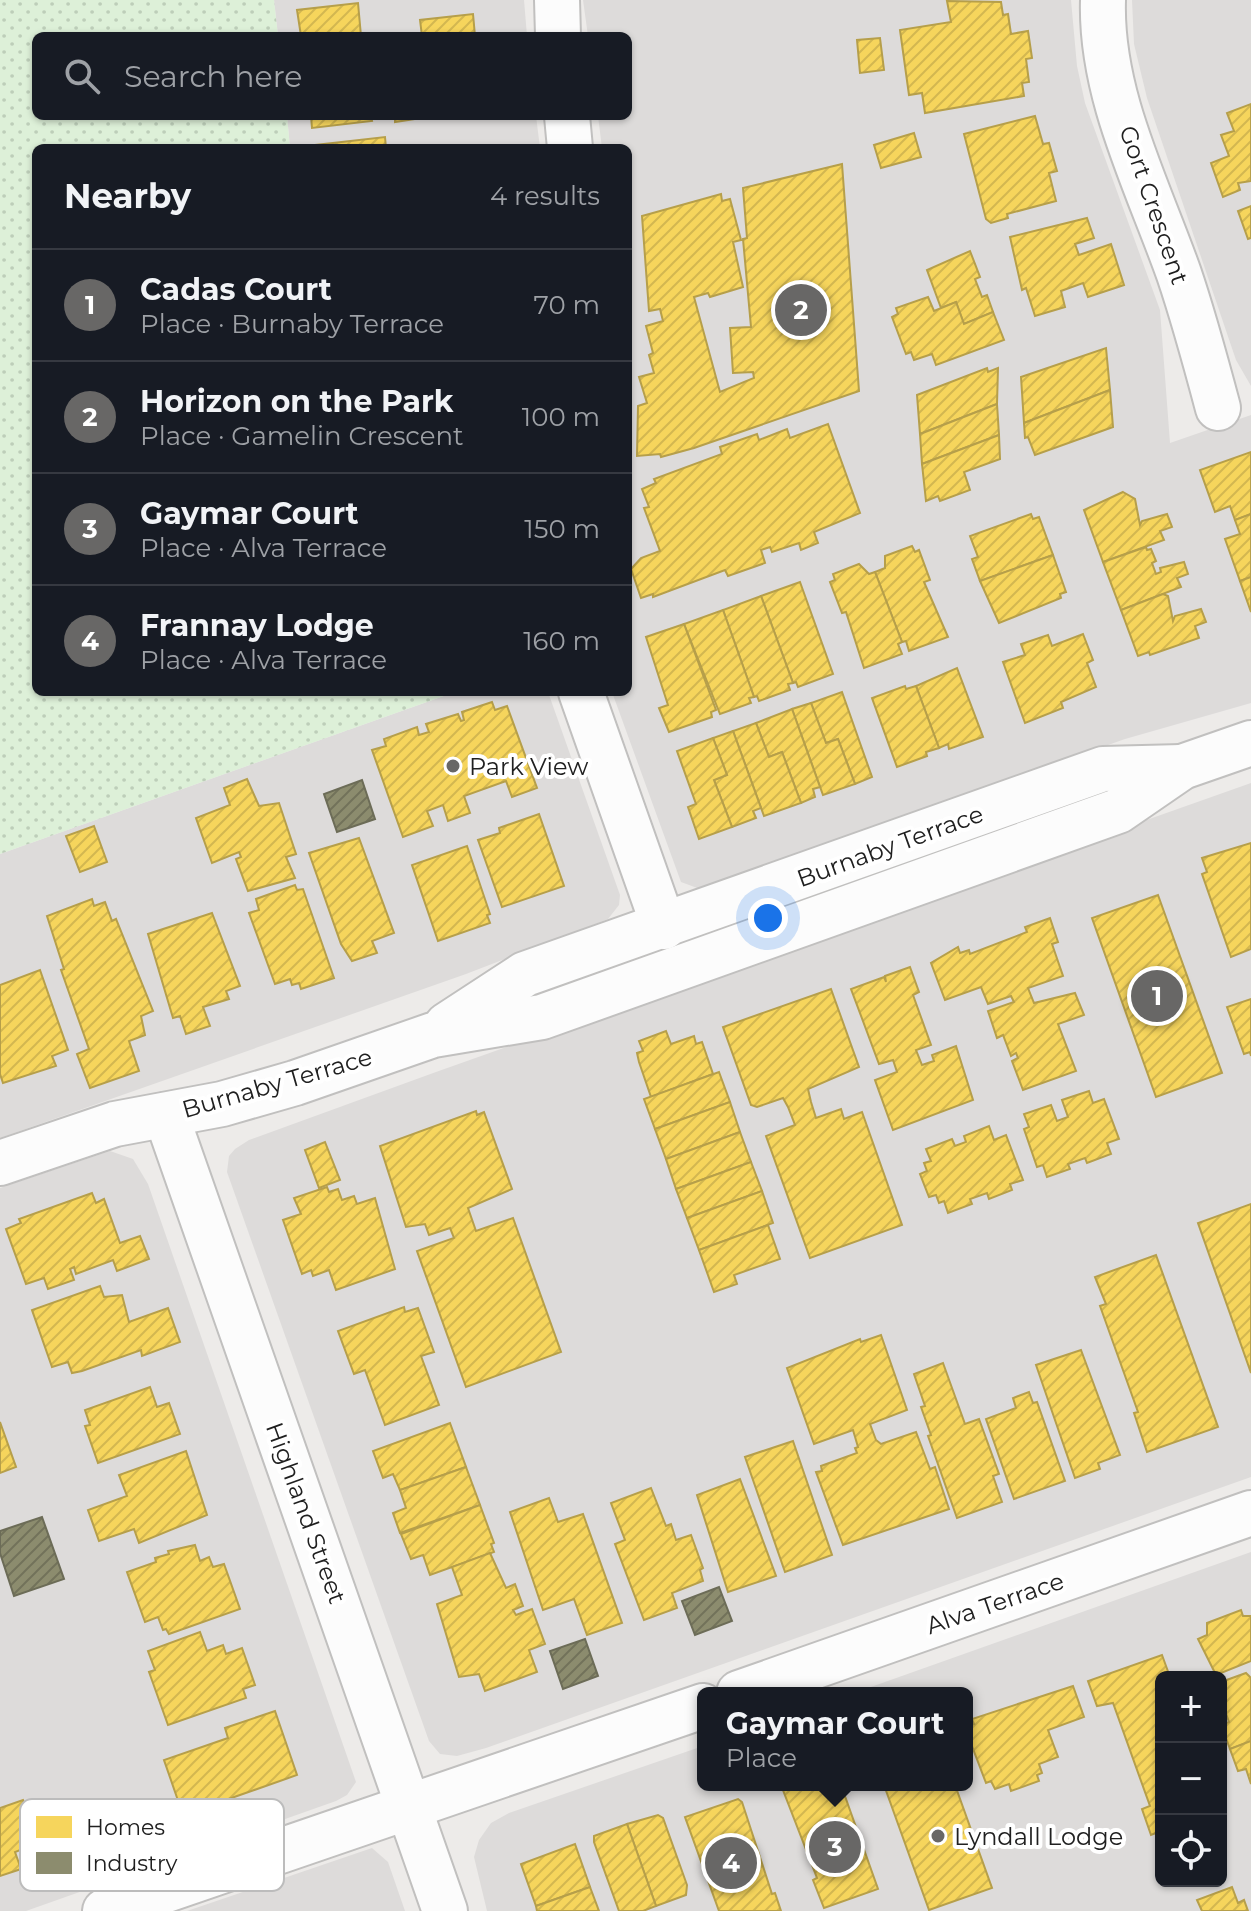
<!DOCTYPE html>
<meta charset="utf-8">
<style>
body{margin:0;font-family:Montserrat,sans-serif;background:#20242c;color:#f1f3f6}
.controls{position:absolute;right:24px;bottom:24px;display:grid;overflow:hidden;border-radius:12px;box-shadow:0 2px 6px #0004}
.controls button{width:72px;height:72px;display:grid;place-items:center;padding:0;border:0;border-bottom:2px solid #363941;background:#171b24;color:#f1f3f6;font:40px sans-serif}
.you{position:absolute;left:768px;top:918px;width:28px;height:28px;margin:-20px;border:6px solid #fff;border-radius:50%;background:#1a73e8;box-shadow:0 0 0 12px #1a73e833}
.badge{display:grid;place-items:center;width:52px;height:52px;border-radius:50%;background:#686766;color:#fff;font-size:26px;font-weight:700}
.pin{position:absolute;translate:-50% -50%;border:4px solid #fff;box-shadow:0 2px 8px #0006}
.popup{position:absolute;left:697px;top:1687px;width:276px;height:104px;box-sizing:border-box;display:grid;place-content:center;border-radius:12px;background:#171b24;filter:drop-shadow(0 2px 6px #0005);font-size:26px;white-space:nowrap;color:#9ea1a6}
.popup b{font-size:30px;color:#f1f3f6}
.popup::after{content:'';position:absolute;left:50%;top:100%;margin-left:-16px;border:16px solid transparent;border-top-color:#171b24}
.list{margin:0;padding:0;list-style:none}
h2{display:flex;justify-content:space-between;align-items:center;height:104px;margin:0;padding:0 32px;font-size:34px}
h2 small{font-size:26px;font-weight:400;color:#9ea1a6}
.list li{display:grid;grid-template-columns:52px 1fr auto;gap:24px;align-items:center;box-sizing:border-box;height:112px;padding:0 32px;border-top:2px solid #363941}
.list b{display:block;font-size:30px;white-space:nowrap}
.list p{margin:0;font-size:26px;white-space:nowrap;color:#9ea1a6}
.list em{font-size:26px;font-style:normal;color:#9ea1a6}
.icon{flex:none;width:44px;height:44px;fill:none;stroke:currentColor;stroke-width:2;stroke-linecap:round;stroke-linejoin:round}
.map{position:relative;flex:none;width:1251px;height:1911px;overflow:hidden}
.search{position:absolute;background:#171b24;box-shadow:0 2px 6px #0004;left:32px;top:32px;width:600px;height:88px;display:flex;align-items:center;gap:20px;box-sizing:border-box;padding:0 28px;border-radius:12px;color:#9ea1a6;font-size:30px}
.panel{position:absolute;background:#171b24;box-shadow:0 2px 6px #0004;left:32px;top:144px;width:600px;height:552px;border-radius:12px}
.map>svg:first-child{display:block}
.residential{fill:#dddbda;fill-rule:evenodd}
.park{fill:url(#park-dots)}
.homes{fill:url(#homes-hatch);stroke:#b69f4a;stroke-width:2}
.industry{fill:url(#industry-hatch);stroke:#6c6c57;stroke-width:2}
.lines{fill:none;stroke-linecap:round;stroke-linejoin:round}
.minor-casing{stroke:#c1c0bf;stroke-width:48}
.minor{stroke:#fcfcfc;stroke-width:44}
.poi-dot{fill:#686766;stroke:#fff;stroke-width:3}
.labels{text-anchor:middle;dominant-baseline:central;stroke-width:8;stroke-linejoin:round;paint-order:stroke}
.street-label{font-size:24px;fill:#202020;stroke:#fff}
.poi-label{font-size:24px;fill:#202020;stroke:#fff;text-anchor:start}
.key{fill:#fff;stroke:#bcbcbc;stroke-width:2}
.key-label{font-size:22px;fill:#202020}
</style>
<div class="map">
<svg width="1251" height="1911" viewBox="0 0 1251 1911">
<defs>
<pattern id="park-dots" width="8" height="8" patternUnits="userSpaceOnUse" patternTransform="scale(2)"><rect width="8" height="8" fill="#ddf0d8"/><path d="M2 2h.1M6 6h.1" fill="none" stroke="#bdceb9" stroke-width="1.8" stroke-linecap="round"/></pattern>
<pattern id="homes-hatch" width="6" height="6" patternUnits="userSpaceOnUse" patternTransform="scale(2)"><rect width="6" height="6" fill="#f6d55c"/><path d="M-1 1l2-2M0 6l6-6M5 7l2-2" fill="none" stroke="#d3b750"/></pattern>
<pattern id="industry-hatch" width="6" height="6" patternUnits="userSpaceOnUse" patternTransform="scale(2)"><rect width="6" height="6" fill="#8c8c6e"/><path d="M-1 1l2-2M0 6l6-6M5 7l2-2" fill="none" stroke="#72725a"/></pattern>
</defs>
<rect width="100%" height="100%" fill="#edebe9"/>
<g class="residential">
<polygon points="274,0 524,0 527,36 278,36"/>
<polygon points="583,0 1071,0 1077,66 1085,103 1160,310 1170,443 1251,415 1251,703 1125,739 700,889 681,882 612,692 628,692 628,148 602,148 598,116 628,116 628,36 588,36"/>
<polygon points="1132,0 1251,0 1251,386 1236,360 1147,98 1134,44"/>
<polygon points="287,116 536,116 540,148 290,148"/>
<polygon points="455,692 548,692 620,895 619,905 608,919 466,974 0,1138 0,854"/>
<polygon points="1251,783 1251,1477 486,1748 457,1756 440,1754 429,1741 227,1172 229,1156 235,1149 249,1140 436,1072"/>
<polygon points="110,1151 133,1159 148,1184 356,1782 347,1795 336,1801 26,1911 0,1911 0,1188"/>
<path d="M 1251,1552 L 1251,1911 L 487,1911 L 474,1857 L 479,1840 L 491,1823 L 509,1813 L 703,1746 L 703,1785 L 967,1785 L 967,1693 L 854,1693 ZM 1161,1677 L 1221,1677 L 1221,1881 L 1161,1881 Z"/>
<polygon points="372,1848 388,1862 405,1911 187,1911"/>
</g>
<polygon class="park" points="0,0 274,0 278,36 36,36 36,116 287,116 290,148 36,148 36,692 455,692 0,854"/>
<g class="homes">
<polygon points="947,1 1001,2 1003,15 1008,14 1011,34 1028,31 1032,58 1026,59 1029,82 1022,83 1024,96 925,113 922,93 909,95 900,30 951,22"/>
<polygon points="358,3 361,36 301,36 297,10"/>
<polygon points="473,14 475,36 422,36 420,20"/>
<polygon points="880,38 884,70 860,73 857,40"/>
<polygon points="1251,104 1251,181 1238,183 1240,190 1223,197 1211,163 1229,156 1221,135 1234,131 1227,113"/>
<polygon points="311,116 371,116 372,121 312,128"/>
<polygon points="395,116 434,116 395,122"/>
<polygon points="1035,116 1043,144 1049,143 1057,171 1049,173 1056,201 1007,214 1008,218 991,223 986,219 964,134"/>
<polygon points="914,133 921,157 881,168 874,145"/>
<polygon points="385,137 386,148 307,148 307,146"/>
<polygon points="842,164 859,391 694,448 661,457 660,454 637,456 638,406 647,403 639,377 654,373 649,355 653,353 646,326 663,321 660,309 649,311 642,216 721,194 722,201 730,199 741,240 733,242 743,287 710,297 708,293 694,297 720,392 754,378 753,372 733,373 730,328 751,327 743,239 747,238 743,188"/>
<polygon points="1251,206 1251,238 1248,239 1238,211"/>
<polygon points="1087,218 1094,238 1075,244 1079,255 1111,244 1124,285 1088,297 1083,283 1061,291 1065,307 1035,316 1026,288 1022,290 1010,237"/>
<polygon points="970,251 980,277 975,279 982,297 987,295 993,312 964,324 956,302 941,308 927,270"/>
<polygon points="928,297 934,311 956,302 964,324 993,312 1004,340 936,365 932,354 914,360 911,352 906,354 892,317 898,314 896,308"/>
<polygon points="1106,348 1110,390 1024,423 1021,377"/>
<polygon points="987,368 988,372 998,368 997,404 920,434 917,395"/>
<polygon points="1110,390 1113,427 1035,455 1028,437 1025,438 1024,423"/>
<polygon points="997,404 999,435 922,464 920,434"/>
<polygon points="828,424 860,513 814,532 818,543 801,550 799,543 772,552 770,547 761,550 765,563 728,576 725,570 653,597 653,594 641,598 631,569 641,558 660,551 644,508 649,507 642,489 656,483 654,479 722,454 720,447 757,434 759,440 787,429 790,438"/>
<polygon points="999,435 1000,459 964,472 970,490 940,501 938,496 926,501 922,464"/>
<polygon points="1251,452 1251,514 1235,520 1230,506 1215,512 1200,470"/>
<polygon points="1123,492 1135,499 1140,525 1142,521 1167,514 1172,527 1160,531 1164,540 1103,562 1084,510"/>
<polygon points="1031,514 1033,519 1039,517 1053,555 980,581 972,559 978,557 970,536"/>
<polygon points="1251,514 1251,577 1240,581 1225,539 1240,534 1235,520"/>
<polygon points="912,546 915,552 919,550 930,580 924,582 948,637 909,651 906,641 902,642 875,572 885,568 885,556"/>
<polygon points="1146,547 1147,550 1151,549 1156,561 1152,563 1156,574 1161,572 1160,568 1184,562 1188,574 1177,578 1181,587 1121,610 1103,562"/>
<polygon points="1053,555 1066,592 1060,594 1061,598 999,623 980,581"/>
<polygon points="859,564 869,574 875,572 902,642 898,644 902,654 864,668 846,612 842,613 830,582 835,580 833,574"/>
<polygon points="1251,577 1251,612 1240,581"/>
<polygon points="800,582 833,674 798,687 796,682 793,683 761,596"/>
<polygon points="1163,594 1168,596 1173,621 1175,616 1201,609 1206,622 1195,626 1199,638 1150,655 1149,652 1138,656 1121,610"/>
<polygon points="761,596 793,683 788,684 790,690 759,701 757,696 754,697 723,610"/>
<polygon points="723,610 754,697 749,698 751,703 720,714 684,624"/>
<polygon points="684,624 716,710 711,712 712,717 669,732 659,708 668,705 646,637"/>
<polygon points="1083,634 1093,660 1087,663 1096,687 1061,702 1063,708 1025,723 1003,662 1025,655 1021,644 1048,635 1052,646"/>
<polygon points="957,668 983,737 949,749 948,744 939,748 916,686"/>
<polygon points="905,686 906,689 916,686 939,748 926,752 927,756 897,767 872,698"/>
<polygon points="842,692 872,777 855,784 838,739 826,743 811,703"/>
<polygon points="492,702 495,710 507,706 537,788 512,797 506,781 464,796 470,813 448,821 443,805 427,811 433,826 403,837 372,750 386,746 384,739 417,727 419,735 429,732 426,724 458,714 461,721 464,720 462,712"/>
<polygon points="811,703 826,743 838,739 855,784 823,795 792,709"/>
<polygon points="792,709 820,787 813,789 815,797 801,803 782,752 769,757 756,723"/>
<polygon points="756,723 769,757 782,752 801,803 764,816 733,731"/>
<polygon points="733,731 761,808 753,811 756,818 732,827 714,780 727,775 713,738"/>
<polygon points="713,738 727,775 714,780 732,827 699,839 688,807 696,804 677,751"/>
<polygon points="247,779 259,806 279,803 296,854 286,857 295,878 248,891 236,859 241,857 239,852 212,863 196,818 230,805 224,788"/>
<polygon points="539,814 564,886 502,907 478,840 500,833 499,828"/>
<polygon points="94,826 107,862 80,872 66,836"/>
<polygon points="359,838 394,933 372,941 377,953 352,961 341,944 309,853"/>
<polygon points="1251,843 1251,949 1231,957 1202,874 1207,872 1202,858"/>
<polygon points="467,846 490,914 487,915 490,923 438,941 412,865"/>
<polygon points="295,885 297,890 303,889 334,978 301,989 299,983 292,985 290,979 275,984 249,913 259,910 256,899"/>
<polygon points="1158,895 1222,1073 1156,1097 1092,918"/>
<polygon points="92,899 94,906 105,902 112,921 116,919 153,1011 141,1016 145,1035 129,1041 139,1071 90,1088 77,1054 89,1049 61,970 64,969 47,916"/>
<polygon points="212,913 240,986 226,991 229,999 203,1007 210,1026 186,1034 180,1016 173,1018 148,934"/>
<polygon points="1050,918 1058,942 1052,944 1063,976 1028,988 1034,1003 1075,993 1084,1015 1058,1024 1076,1071 1023,1090 1012,1061 1018,1058 1016,1053 1011,1056 1003,1035 997,1038 988,1011 1014,1002 1011,996 988,1004 981,987 945,1000 931,963 958,947 960,953 969,950 970,954 1027,932 1025,927"/>
<polygon points="910,967 919,992 913,995 931,1045 916,1050 922,1065 934,1061 932,1055 956,1046 973,1100 893,1130 875,1080 897,1072 893,1060 879,1064 851,989 884,977 886,982 885,976"/>
<polygon points="40,970 68,1050 52,1056 56,1066 3,1083 0,1074 0,985"/>
<polygon points="831,989 859,1067 808,1089 811,1102 816,1118 841,1109 844,1119 862,1112 902,1225 810,1258 766,1136 795,1125 788,1107 783,1098 757,1107 751,1105 723,1027"/>
<polygon points="1251,999 1251,1056 1250,1052 1244,1054 1227,1007"/>
<polygon points="666,1031 671,1044 694,1036 696,1044 702,1042 713,1074 651,1097 639,1062 637,1053 643,1051 639,1041"/>
<polygon points="719,1072 730,1102 655,1129 644,1099"/>
<polygon points="1089,1091 1093,1103 1104,1099 1119,1139 1107,1143 1111,1154 1087,1163 1085,1158 1068,1164 1070,1169 1047,1177 1043,1165 1037,1167 1024,1129 1029,1127 1024,1114 1051,1105 1057,1121 1068,1117 1062,1100"/>
<polygon points="730,1102 740,1132 666,1159 655,1129"/>
<polygon points="476,1111 477,1115 484,1112 512,1189 468,1208 476,1231 513,1218 561,1352 466,1387 417,1251 454,1238 450,1228 429,1235 425,1224 406,1227 380,1146"/>
<polygon points="989,1126 994,1140 1006,1135 1023,1180 1010,1184 1012,1190 989,1199 987,1193 970,1199 972,1204 948,1213 944,1201 939,1203 936,1195 929,1197 920,1174 927,1171 924,1163 931,1161 926,1149 952,1139 955,1146 966,1142 964,1136"/>
<polygon points="740,1132 751,1162 676,1189 666,1159"/>
<polygon points="325,1142 340,1180 319,1188 305,1150"/>
<polygon points="751,1162 762,1191 687,1218 676,1189"/>
<polygon points="327,1187 329,1192 338,1189 342,1200 354,1196 357,1204 375,1198 395,1269 336,1290 329,1270 313,1276 311,1270 302,1274 283,1220 301,1214 294,1198"/>
<polygon points="762,1191 773,1223 699,1250 687,1218"/>
<polygon points="92,1193 96,1203 104,1199 120,1243 140,1236 149,1259 117,1271 113,1260 76,1274 74,1267 70,1269 74,1280 48,1289 44,1278 26,1284 6,1229 21,1223 19,1219"/>
<polygon points="1251,1204 1251,1373 1198,1223"/>
<polygon points="768,1225 780,1259 734,1275 737,1284 714,1292 699,1250"/>
<polygon points="1156,1255 1218,1427 1147,1452 1134,1413 1138,1412 1100,1306 1106,1304 1095,1277"/>
<polygon points="100,1286 104,1297 122,1295 129,1322 168,1308 180,1342 142,1356 141,1350 82,1371 72,1373 68,1362 52,1367 32,1310"/>
<polygon points="404,1307 405,1312 418,1308 434,1352 421,1356 439,1405 385,1425 365,1370 354,1374 338,1331"/>
<polygon points="881,1335 907,1410 870,1424 876,1440 881,1444 916,1432 930,1469 935,1467 949,1509 843,1545 816,1472 822,1471 821,1466 857,1453 855,1448 858,1447 853,1430 814,1444 787,1368 860,1339 861,1342"/>
<polygon points="1081,1350 1120,1455 1098,1463 1100,1469 1075,1478 1036,1365"/>
<polygon points="943,1363 965,1424 979,1419 999,1474 993,1476 1002,1502 957,1518 928,1436 931,1435 921,1407 925,1406 914,1374"/>
<polygon points="150,1387 157,1407 169,1403 180,1434 98,1463 85,1426 90,1425 85,1410"/>
<polygon points="1029,1392 1033,1403 1037,1402 1065,1481 1014,1499 986,1419 1016,1408 1013,1398"/>
<polygon points="0,1422 16,1467 0,1473"/>
<polygon points="450,1423 466,1467 400,1490 393,1474 383,1478 373,1451"/>
<polygon points="793,1441 832,1555 785,1572 745,1457"/>
<polygon points="186,1451 207,1515 139,1543 134,1529 99,1541 88,1510 127,1496 119,1475"/>
<polygon points="466,1467 480,1505 400,1533 393,1513 406,1508 400,1490"/>
<polygon points="740,1479 776,1576 728,1592 697,1495"/>
<polygon points="651,1488 666,1526 671,1524 676,1540 691,1535 703,1568 700,1570 703,1581 672,1593 677,1608 644,1620 615,1544 625,1540 611,1503"/>
<polygon points="549,1498 558,1522 583,1514 622,1623 587,1635 574,1599 543,1610 510,1512"/>
<polygon points="480,1505 494,1543 491,1544 494,1552 430,1575 423,1555 411,1559 401,1534"/>
<polygon points="195,1545 200,1561 209,1557 213,1567 224,1564 240,1609 169,1634 166,1629 163,1630 158,1617 145,1622 127,1572 156,1562 155,1558 169,1554 168,1551"/>
<polygon points="490,1553 506,1588 515,1584 523,1606 513,1610 516,1615 532,1609 545,1644 529,1650 537,1672 485,1691 479,1674 459,1677 437,1604 462,1595 452,1567"/>
<polygon points="1241,1610 1243,1616 1251,1616 1251,1661 1216,1675 1198,1639 1207,1635 1207,1623"/>
<polygon points="200,1632 207,1651 223,1645 226,1654 242,1648 255,1685 243,1689 246,1698 168,1725 149,1672 155,1670 148,1651"/>
<polygon points="1162,1655 1170,1677 1161,1677 1161,1831 1151,1835 1142,1809 1150,1806 1113,1703 1097,1706 1088,1681"/>
<polygon points="1246,1673 1251,1678 1251,1741 1230,1749 1221,1725 1229,1722 1221,1700 1221,1682"/>
<polygon points="1073,1686 1084,1717 1048,1730 1058,1757 1039,1764 1042,1773 1037,1775 1039,1781 1011,1791 1009,1784 995,1789 991,1781 986,1783 967,1733 967,1726 974,1724 972,1719"/>
<polygon points="275,1711 297,1775 183,1815 164,1760 228,1738 225,1728"/>
<polygon points="1251,1741 1251,1784 1246,1769 1238,1771 1230,1749"/>
<polygon points="781,1785 841,1785 878,1889 824,1908 813,1880 817,1878"/>
<polygon points="884,1785 955,1785 992,1888 929,1910"/>
<polygon points="738,1799 742,1802 772,1894 775,1893 781,1911 719,1911 685,1817"/>
<polygon points="23,1800 38,1843 15,1852 21,1869 0,1876 0,1808"/>
<polygon points="658,1815 663,1818 687,1885 686,1895 656,1906 627,1824"/>
<polygon points="627,1824 656,1906 643,1911 619,1911 594,1842 594,1836"/>
<polygon points="575,1844 590,1887 536,1906 521,1864"/>
<polygon points="590,1887 599,1911 537,1911 536,1906"/>
<polygon points="1232,1887 1238,1903 1244,1900 1248,1911 1202,1911 1197,1900"/>
</g>
<g class="industry">
<polygon points="362,780 375,819 337,832 324,794"/>
<polygon points="42,1517 64,1579 14,1596 0,1553 0,1531"/>
<polygon points="719,1587 732,1621 695,1635 682,1601"/>
<polygon points="585,1639 598,1676 563,1689 550,1651"/>
</g>
<g class="lines">
<defs>
<g id="minor">
<polyline points="557,0 558,36"/>
<path d="M 1103,0 C 1100,95 1148,186 1179,274 C 1194,318 1206,363 1218,408"/>
<polyline points="567,116 570,148"/>
<polyline points="581,692 664,927"/>
<polyline points="447,1025 525,974 1103,769 1182,767"/>
<polyline points="166,1115 445,1911"/>
<polyline points="0,1163 115,1124 222,1104 295,1083 433,1035 542,1017 1118,811 1182,767 1251,743"/>
<polyline points="739,1693 1251,1513"/>
<polyline points="105,1911 703,1706"/>
</g>
</defs>
<use href="#minor" class="minor-casing"/>
<use href="#minor" class="minor"/>
</g>
<g class="poi-dot">
<circle cx="453" cy="766" r="8"/>
<circle cx="938" cy="1836" r="8"/>
</g>
<g class="labels">
<g class="street-label">
<text transform="translate(1154 205) rotate(71)">Gort Crescent</text>
<text transform="translate(890 846) rotate(-20)">Burnaby Terrace</text>
<text transform="translate(277 1083) rotate(-16)">Burnaby Terrace</text>
<text transform="translate(306 1513) rotate(70)">Highland Street</text>
<text transform="translate(995 1603) rotate(-19)">Alva Terrace</text>
</g>
<g class="poi-label">
<text x="469" y="766">Park View</text>
<text x="954" y="1836">Lyndall Lodge</text>
</g>
</g>
<rect x="20" y="1799" width="264" height="92" rx="12" class="key"/>
<rect x="36" y="1816" width="36" height="22" fill="#f6d55c"/>
<rect x="36" y="1852" width="36" height="22" fill="#8c8c6e"/>
<g class="key-label">
<text x="86" y="1835">Homes</text>
<text x="86" y="1871">Industry</text>
</g>
</svg>
<div class="controls">
<button>+</button>
<button>−</button>
<button><svg class="icon" aria-label="locate" viewBox="0 0 24 24"><circle cx="12" cy="12" r="6"/><path d="M12 2v4M12 18v4M2 12h4M18 12h4"/></svg></button>
</div>
<div class="you"></div>
<div class="pin badge" style="left:1157px;top:996px">1</div>
<div class="pin badge" style="left:801px;top:310px">2</div>
<div class="pin badge" style="left:835px;top:1847px">3</div>
<div class="popup"><b>Gaymar Court</b>Place</div>
<div class="pin badge" style="left:731px;top:1863px">4</div>
<div class="search"><svg class="icon" aria-label="search" viewBox="0 0 24 24"><circle cx="10" cy="10" r="6"/><path d="M15 15l6 6"/></svg>Search here</div>
<section class="panel">
<h2>Nearby<small>4 results</small></h2>
<ul class="list">
<li><span class="badge">1</span><div><b>Cadas Court</b><p>Place · Burnaby Terrace</p></div><em>70 m</em></li>
<li><span class="badge">2</span><div><b>Horizon on the Park</b><p>Place · Gamelin Crescent</p></div><em>100 m</em></li>
<li><span class="badge">3</span><div><b>Gaymar Court</b><p>Place · Alva Terrace</p></div><em>150 m</em></li>
<li><span class="badge">4</span><div><b>Frannay Lodge</b><p>Place · Alva Terrace</p></div><em>160 m</em></li>
</ul>
</section>
</div>
